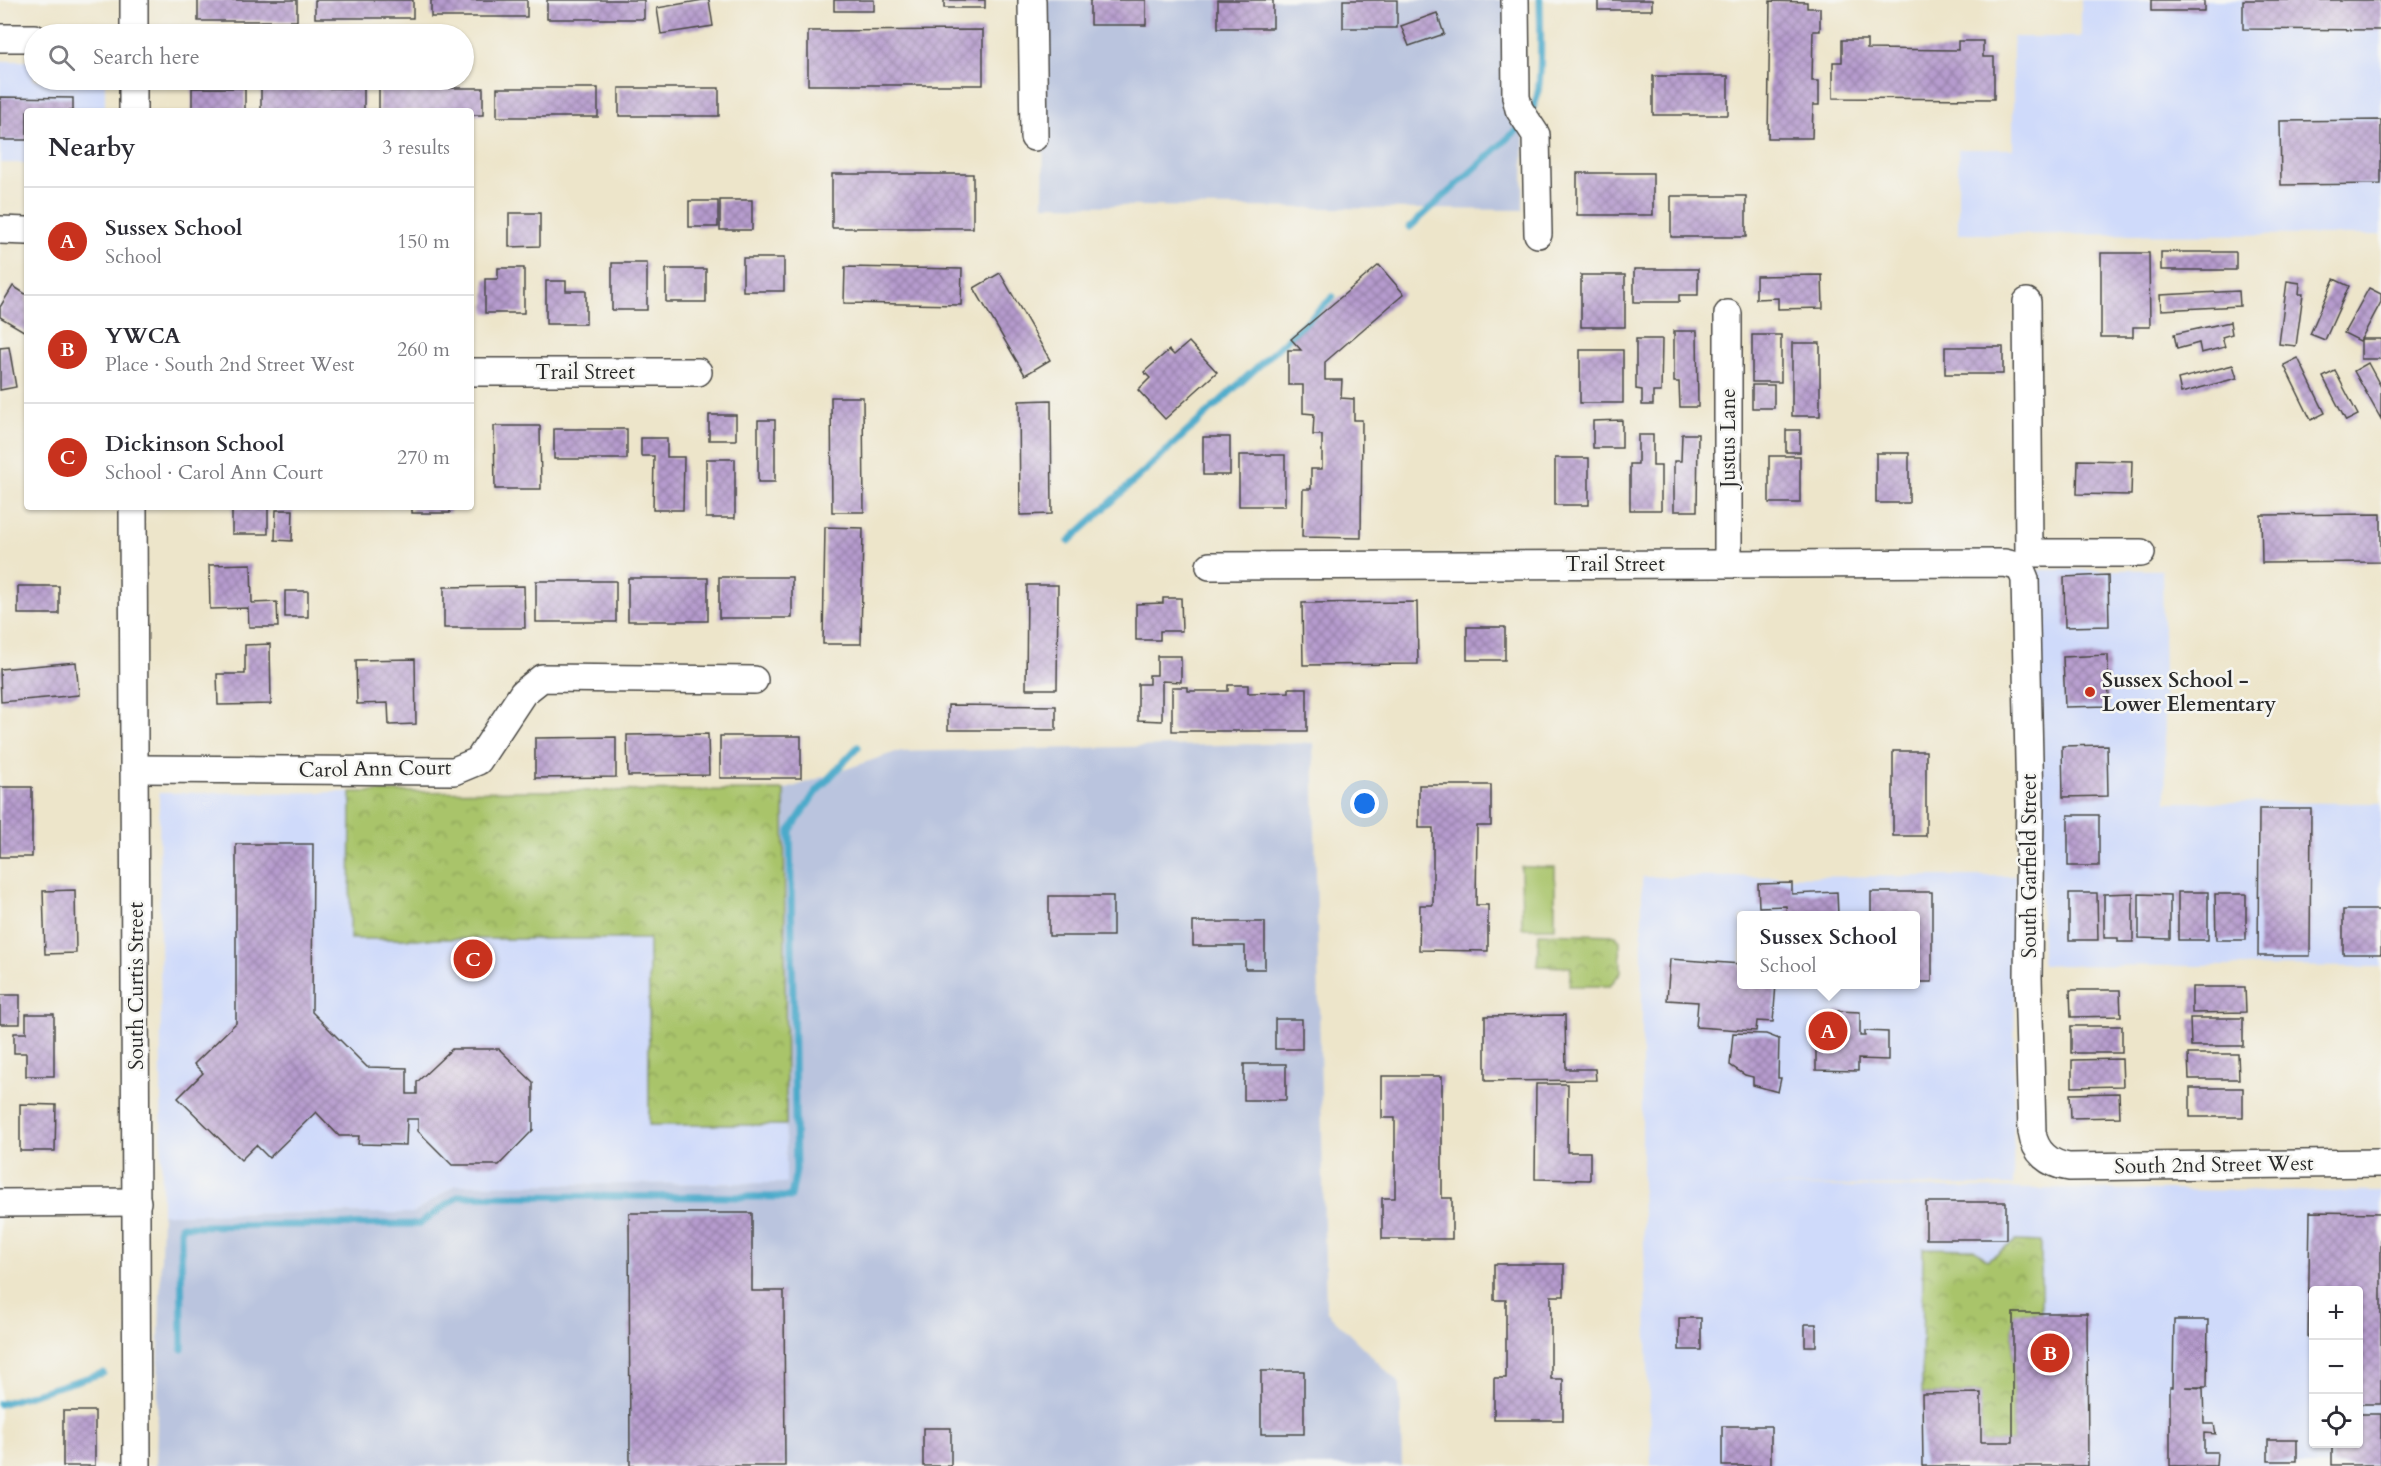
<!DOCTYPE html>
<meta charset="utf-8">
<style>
body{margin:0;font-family:Cardo,serif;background:#f7f7f7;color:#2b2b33}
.controls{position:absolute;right:18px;bottom:18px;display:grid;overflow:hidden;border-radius:6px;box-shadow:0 2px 4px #0004}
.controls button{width:54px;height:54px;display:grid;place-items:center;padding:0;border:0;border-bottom:2px solid #e1e1e2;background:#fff;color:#2b2b33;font:30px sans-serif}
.you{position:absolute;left:1365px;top:804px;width:21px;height:21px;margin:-15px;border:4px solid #fff;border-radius:50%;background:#1a73e8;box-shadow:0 0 0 9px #1a73e833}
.badge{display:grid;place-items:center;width:39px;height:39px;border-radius:50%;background:#c8321e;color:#fff;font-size:20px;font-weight:700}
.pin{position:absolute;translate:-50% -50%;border:3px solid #fff;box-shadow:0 2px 6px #0006}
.popup{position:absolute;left:1737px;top:911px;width:183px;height:78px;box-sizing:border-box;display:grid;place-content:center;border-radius:6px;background:#fff;filter:drop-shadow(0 2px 4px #0005);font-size:20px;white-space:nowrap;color:#7c7c81}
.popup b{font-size:22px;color:#2b2b33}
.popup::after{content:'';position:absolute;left:50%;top:100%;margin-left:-12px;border:12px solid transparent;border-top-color:#fff}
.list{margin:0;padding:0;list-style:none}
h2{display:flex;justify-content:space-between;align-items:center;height:78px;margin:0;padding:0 24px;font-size:26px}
h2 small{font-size:20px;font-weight:400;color:#7c7c81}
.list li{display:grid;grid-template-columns:39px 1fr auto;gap:18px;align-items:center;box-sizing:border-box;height:108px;padding:0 24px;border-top:2px solid #e1e1e2}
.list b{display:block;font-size:22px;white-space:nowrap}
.list p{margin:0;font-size:20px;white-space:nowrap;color:#7c7c81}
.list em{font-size:20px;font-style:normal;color:#7c7c81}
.icon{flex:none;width:33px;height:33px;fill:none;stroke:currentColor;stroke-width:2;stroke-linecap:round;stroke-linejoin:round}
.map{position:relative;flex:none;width:2381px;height:1466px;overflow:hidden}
.search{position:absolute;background:#fff;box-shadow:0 2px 4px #0004;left:24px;top:24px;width:450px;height:66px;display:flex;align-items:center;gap:15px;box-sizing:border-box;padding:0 21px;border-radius:33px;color:#7c7c81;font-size:22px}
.panel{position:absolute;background:#fff;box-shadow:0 2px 4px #0004;left:24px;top:108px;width:450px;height:402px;border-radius:6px}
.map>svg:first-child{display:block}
.built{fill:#cfdafa;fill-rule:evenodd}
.industrial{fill:#bac4de}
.grass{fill:#a9c46a;stroke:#6a784a;stroke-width:1.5}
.park{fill:url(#park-crowns);stroke:#6a784a;stroke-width:1.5}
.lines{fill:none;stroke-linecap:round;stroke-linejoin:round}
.stream{stroke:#4caaca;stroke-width:7}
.building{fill:url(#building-cross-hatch)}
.minor-casing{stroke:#484743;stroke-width:30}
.minor{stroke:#fff;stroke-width:27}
.poi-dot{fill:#c8321e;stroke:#f6f6f2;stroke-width:2}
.labels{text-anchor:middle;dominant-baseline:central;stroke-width:5;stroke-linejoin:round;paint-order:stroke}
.street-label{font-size:21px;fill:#2b2b2b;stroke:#f6f6f2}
.poi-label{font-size:21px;font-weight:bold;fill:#2b2b2b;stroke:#f6f6f2;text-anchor:start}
</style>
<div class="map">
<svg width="2381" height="1466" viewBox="0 0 2381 1466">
<defs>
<pattern id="park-crowns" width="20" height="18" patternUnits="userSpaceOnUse" patternTransform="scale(1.5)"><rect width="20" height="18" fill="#a9c46a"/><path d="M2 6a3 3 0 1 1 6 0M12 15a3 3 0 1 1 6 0" fill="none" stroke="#8a9f57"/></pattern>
<pattern id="building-cross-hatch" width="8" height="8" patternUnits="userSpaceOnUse" patternTransform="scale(1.5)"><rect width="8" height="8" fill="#b69bce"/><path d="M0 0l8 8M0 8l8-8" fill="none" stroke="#947fa7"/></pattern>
</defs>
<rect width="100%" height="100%" fill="#f6f6f2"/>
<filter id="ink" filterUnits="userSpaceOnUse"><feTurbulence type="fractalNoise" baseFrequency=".0167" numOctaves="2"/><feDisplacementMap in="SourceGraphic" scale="12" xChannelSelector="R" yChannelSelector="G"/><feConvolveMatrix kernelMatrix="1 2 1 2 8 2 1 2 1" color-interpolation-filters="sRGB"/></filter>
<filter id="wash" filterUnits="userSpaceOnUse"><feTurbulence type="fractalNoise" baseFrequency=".008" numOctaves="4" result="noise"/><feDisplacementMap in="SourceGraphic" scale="24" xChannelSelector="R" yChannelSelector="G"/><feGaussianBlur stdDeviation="1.35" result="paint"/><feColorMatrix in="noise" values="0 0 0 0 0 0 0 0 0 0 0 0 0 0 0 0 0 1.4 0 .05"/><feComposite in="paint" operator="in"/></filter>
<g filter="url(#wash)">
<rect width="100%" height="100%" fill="#ede5ca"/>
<g class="built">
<polygon points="2081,0 2381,0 2381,235 1958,234 1958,149 2013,149 2013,37 2081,37"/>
<polygon points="0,61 34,61 34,80 105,80 105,111 27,111 27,163 0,163"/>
<polygon points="2035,570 2162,570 2166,802 2381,803 2381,967 2042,965"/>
<polygon points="784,790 786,1183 456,1185 414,1213 162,1214 159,793"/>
<path d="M 2016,876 L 2013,1185 L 1730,1186 L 2381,1192 L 2381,1466 L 1651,1466 L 1642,1185 L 1642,877 ZM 1741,916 L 1915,916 L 1915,984 L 1741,984 ZM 2314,1290 L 2358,1290 L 2358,1444 L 2314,1444 Z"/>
</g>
<g class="industrial">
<polygon points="1046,0 1525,0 1523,210 1043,205"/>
<polygon points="1313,743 1326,1311 1400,1384 1402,1466 156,1466 162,1214 414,1213 456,1185 786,1183 784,790 896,752"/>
</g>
<polygon class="grass" points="1521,867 1555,867 1555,928 1522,928"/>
<g class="park">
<polygon points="784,790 786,1125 649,1125 649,939 350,939 351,792"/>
<polygon points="1539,933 1616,935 1620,941 1621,972 1610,986 1569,986 1571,967 1537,966"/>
<polygon points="2016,1241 2041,1242 2041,1313 2013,1313 2013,1442 1981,1442 1980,1393 1922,1394 1923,1248 1974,1249 1987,1260"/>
</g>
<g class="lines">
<g class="stream">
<path d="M 1533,107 C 1544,91 1540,22 1540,0"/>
<polyline points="1410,227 1517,130"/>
<polyline points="1069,541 1333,297"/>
<polyline points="182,1349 181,1226 419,1224 459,1196 791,1197 796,1170 790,831 815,793 858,747"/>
<polyline points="0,1404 103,1373"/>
</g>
</g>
<g id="blocks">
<g class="building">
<rect x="198" y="0" width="99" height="21"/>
<rect x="315" y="0" width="98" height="18"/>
<rect x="431" y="0" width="96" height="17"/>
<rect x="547" y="0" width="97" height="19"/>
<polygon points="703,0 709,0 713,26 661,34 657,8"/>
<rect x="834" y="0" width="40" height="11"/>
<rect x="944" y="0" width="41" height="8"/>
<rect x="1090" y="0" width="56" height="25"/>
<rect x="1218" y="0" width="55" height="28"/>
<rect x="1343" y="0" width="54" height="28"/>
<rect x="1598" y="0" width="54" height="10"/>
<rect x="2151" y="0" width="53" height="11"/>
<polygon points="2243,0 2381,0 2381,30 2243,29"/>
<polygon points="1770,1 1807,2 1807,8 1820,8 1820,31 1813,31 1812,81 1819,81 1819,105 1813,105 1812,138 1768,138"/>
<polygon points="1437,13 1444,34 1409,46 1401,26"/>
<polygon points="983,30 983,85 808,85 808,31"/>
<polygon points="1842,40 1867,40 1867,49 1958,50 1958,41 1983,41 1983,57 1994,57 1994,99 1833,98 1833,62 1842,62"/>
<rect x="1653" y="76" width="75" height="39"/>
<rect x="192" y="88" width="53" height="23"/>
<rect x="261" y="88" width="103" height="23"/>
<polygon points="379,88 483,88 483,115 471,115 471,111 379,111"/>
<rect x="497" y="88" width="101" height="29"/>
<rect x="619" y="88" width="100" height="28"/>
<polygon points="0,97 73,98 73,111 27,111 27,140 0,140"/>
<polygon points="2381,120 2381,184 2281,185 2280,121"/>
<rect x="1577" y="173" width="76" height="42"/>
<rect x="832" y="174" width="141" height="54"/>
<rect x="1671" y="196" width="75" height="41"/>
<rect x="720" y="200" width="32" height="30"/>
<rect x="689" y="201" width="29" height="26"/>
<polygon points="509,213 540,213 540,246 509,247"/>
<rect x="2161" y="252" width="75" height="18"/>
<polygon points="2101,253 2149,253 2150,327 2133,327 2133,337 2101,337"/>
<rect x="743" y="258" width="41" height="33"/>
<rect x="612" y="263" width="35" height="47"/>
<polygon points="1379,265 1404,294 1325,362 1325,380 1342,380 1341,398 1354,399 1354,420 1362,420 1361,538 1302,537 1303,489 1311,489 1311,469 1322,469 1322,435 1313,435 1314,414 1303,413 1303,385 1288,385 1288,350 1301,350 1291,339"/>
<polygon points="845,267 962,269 961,305 844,303"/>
<polygon points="498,268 524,268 524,313 485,313 485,279 498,279"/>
<rect x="666" y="269" width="40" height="33"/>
<polygon points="1634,269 1698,269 1698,295 1679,295 1679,302 1634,302"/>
<polygon points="1000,273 1050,360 1025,375 974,288"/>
<rect x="1581" y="275" width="44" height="52"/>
<polygon points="1822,275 1823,308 1778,309 1778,298 1756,299 1756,276"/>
<polygon points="2334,279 2349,286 2325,340 2310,334"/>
<polygon points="546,281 566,281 566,291 586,291 586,324 546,324"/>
<polygon points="2287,281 2300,283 2299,294 2303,294 2296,346 2279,344"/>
<polygon points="13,286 27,295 27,333 0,317 0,307"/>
<polygon points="2369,288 2381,294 2381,302 2360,341 2344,333"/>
<polygon points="2239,291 2240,306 2161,310 2160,295"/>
<polygon points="2230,322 2232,334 2222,337 2225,347 2201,353 2199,343 2177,349 2174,334"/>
<polygon points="1674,331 1697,331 1698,407 1680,407 1679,382 1674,382"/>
<rect x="1752" y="335" width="29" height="47"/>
<polygon points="1636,339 1662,339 1661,392 1653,392 1653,405 1642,405 1642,390 1636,389"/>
<rect x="2361" y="339" width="20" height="20"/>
<polygon points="1189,342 1217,372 1165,419 1138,390 1150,378 1144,372 1169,350 1174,355"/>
<rect x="1792" y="343" width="28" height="73"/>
<polygon points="9,347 16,387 0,390 0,348"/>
<rect x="1945" y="347" width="58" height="27"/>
<rect x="1580" y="350" width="43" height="53"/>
<polygon points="2298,358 2325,413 2311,420 2284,365"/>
<polygon points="2368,363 2381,387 2381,419 2354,371"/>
<polygon points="2233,365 2237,378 2181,393 2178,379"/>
<polygon points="2335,371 2358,415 2346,421 2323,377"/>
<rect x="1752" y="385" width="22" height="23"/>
<polygon points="831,397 863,397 864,512 832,512"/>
<polygon points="1051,400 1052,514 1020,515 1019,401"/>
<rect x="709" y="415" width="27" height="25"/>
<rect x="758" y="420" width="17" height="62"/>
<polygon points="1622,420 1622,448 1593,448 1593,421"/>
<polygon points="494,426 540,426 541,489 495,489"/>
<rect x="554" y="429" width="73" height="30"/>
<rect x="1786" y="430" width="14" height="22"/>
<polygon points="1682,434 1698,434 1697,511 1674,511 1674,461 1681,461"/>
<polygon points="1638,435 1653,435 1653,466 1661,466 1661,510 1630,510 1630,464 1638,464"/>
<rect x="1203" y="437" width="27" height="38"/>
<polygon points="641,438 667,438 667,457 684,457 683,510 653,510 654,456 641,456"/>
<rect x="1876" y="453" width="33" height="50"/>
<rect x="1239" y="455" width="46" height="51"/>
<rect x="1769" y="456" width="31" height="47"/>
<rect x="1555" y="458" width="34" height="47"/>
<rect x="706" y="459" width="29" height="59"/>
<polygon points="2078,460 2132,461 2131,495 2077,494"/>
<rect x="232" y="507" width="36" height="27"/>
<rect x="412" y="507" width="38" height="6"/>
<polygon points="276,510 293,510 292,541 275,540"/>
<polygon points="2381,514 2381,562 2262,563 2261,515"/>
<polygon points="825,527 863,528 861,644 823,644"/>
<polygon points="251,564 252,603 277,602 278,627 249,627 248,608 210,609 209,565"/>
<polygon points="2108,575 2109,626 2065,627 2064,577"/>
<rect x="719" y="577" width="73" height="41"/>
<rect x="628" y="578" width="80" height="43"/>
<rect x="536" y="581" width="80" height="41"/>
<polygon points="1027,585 1058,585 1057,689 1026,689"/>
<rect x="18" y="586" width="41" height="28"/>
<polygon points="524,586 525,628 444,628 444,587"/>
<rect x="285" y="591" width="23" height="26"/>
<polygon points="1163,598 1181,598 1182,631 1160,631 1160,640 1136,640 1136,604 1163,603"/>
<polygon points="1417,602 1418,664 1303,665 1302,603"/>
<rect x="1467" y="627" width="38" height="33"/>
<polygon points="270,644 271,704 218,705 217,674 245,674 245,645"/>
<polygon points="2108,655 2109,706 2065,707 2063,657"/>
<polygon points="1157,656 1181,656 1181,682 1162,681 1162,721 1138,720 1138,684 1149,684 1149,675 1157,675"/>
<polygon points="415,659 416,724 389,725 388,703 357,704 356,660"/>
<polygon points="76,662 79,695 1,702 0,669"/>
<polygon points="1228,685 1248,685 1248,693 1289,692 1289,688 1307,688 1307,731 1172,731 1172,687 1188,687 1188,691 1228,691"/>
<polygon points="948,705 1056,706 1056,730 948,730"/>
<polygon points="708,734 709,775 628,776 627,735"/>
<rect x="720" y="736" width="81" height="42"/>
<polygon points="616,737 616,777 535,778 535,738"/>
<polygon points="2107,745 2108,796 2063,797 2062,746"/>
<rect x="1893" y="751" width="33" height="85"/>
<polygon points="1419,785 1491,785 1491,826 1477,826 1476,905 1488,905 1488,951 1419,950 1420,905 1433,905 1433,828 1419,828"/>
<rect x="0" y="787" width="32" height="70"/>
<polygon points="2259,809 2311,809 2310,956 2258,956"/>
<rect x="2068" y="815" width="31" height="51"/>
<polygon points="236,844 313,844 312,1012 367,1067 407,1068 407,1094 417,1094 417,1082 452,1049 499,1049 533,1082 533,1130 499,1165 452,1165 418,1131 418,1119 407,1119 406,1145 358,1144 359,1136 339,1136 316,1112 269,1158 256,1145 241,1160 178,1098 203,1073 194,1064 236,1023"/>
<polygon points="1792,883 1792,894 1837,892 1838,916 1787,916 1786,906 1759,907 1758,884"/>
<polygon points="75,890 76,953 45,954 43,891"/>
<polygon points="1871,892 1932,892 1932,982 1915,982 1915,916 1871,916"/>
<rect x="2178" y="892" width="30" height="48"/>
<polygon points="2069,893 2097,893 2098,940 2069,940"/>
<polygon points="2133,893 2133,942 2118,942 2118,938 2104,938 2104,894"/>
<polygon points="2139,894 2170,895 2170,939 2139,938"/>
<polygon points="2215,894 2246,894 2246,940 2216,940"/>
<rect x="1049" y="896" width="64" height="40"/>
<rect x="2343" y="910" width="38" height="44"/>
<polygon points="1193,922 1265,922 1265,969 1245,969 1245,946 1193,946"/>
<polygon points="1670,959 1741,964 1741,984 1776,984 1773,1022 1757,1021 1756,1031 1696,1027 1698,1002 1667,1000"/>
<polygon points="2192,987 2245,987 2246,1012 2192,1013"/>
<polygon points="2070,990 2120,990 2121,1016 2071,1017"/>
<rect x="0" y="995" width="20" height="29"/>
<polygon points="1837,1011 1860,1012 1860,1036 1865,1036 1865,1031 1888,1032 1888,1060 1858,1059 1858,1071 1816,1070 1816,1018 1837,1018"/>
<polygon points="26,1014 54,1014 54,1076 26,1076 26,1053 14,1053 14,1033 26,1033"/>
<polygon points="1565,1015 1566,1069 1595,1069 1596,1080 1485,1081 1485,1016"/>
<polygon points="2190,1018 2243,1018 2243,1046 2191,1046"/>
<rect x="1275" y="1019" width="27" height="30"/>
<rect x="2071" y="1026" width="51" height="27"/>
<polygon points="1733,1033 1766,1034 1779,1039 1778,1078 1781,1078 1778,1092 1753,1085 1753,1077 1745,1075 1730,1065"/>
<polygon points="2188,1054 2238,1054 2239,1079 2189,1079"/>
<polygon points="2122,1059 2123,1086 2072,1087 2072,1060"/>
<rect x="1244" y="1064" width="42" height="36"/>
<polygon points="1382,1076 1442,1076 1442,1198 1452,1198 1452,1239 1382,1239 1382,1198 1395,1198 1395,1118 1382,1118"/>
<polygon points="1536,1084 1568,1084 1567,1152 1590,1152 1590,1180 1535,1179"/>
<rect x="2190" y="1088" width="53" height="29"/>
<polygon points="2119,1093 2120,1117 2071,1118 2070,1094"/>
<polygon points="20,1104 56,1105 55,1151 20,1151"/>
<rect x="1926" y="1202" width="80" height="37"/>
<polygon points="2310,1212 2381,1213 2381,1404 2358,1404 2358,1290 2314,1290 2314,1337 2308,1337"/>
<polygon points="629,1213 752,1213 752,1291 784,1291 785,1466 630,1466"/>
<polygon points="1494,1264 1564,1264 1564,1296 1551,1296 1551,1379 1563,1379 1563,1420 1494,1420 1494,1378 1506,1378 1506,1300 1494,1300"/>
<polygon points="2013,1313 2087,1313 2088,1466 1923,1466 1922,1394 1981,1393 1981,1442 2013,1442"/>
<rect x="1679" y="1318" width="22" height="32"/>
<polygon points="2174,1320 2208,1320 2207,1387 2185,1387 2203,1388 2204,1424 2214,1424 2216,1434 2204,1433 2204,1452 2217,1452 2216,1466 2170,1466 2170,1387 2173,1387"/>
<rect x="1805" y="1324" width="11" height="22"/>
<rect x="1261" y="1371" width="43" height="63"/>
<rect x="63" y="1411" width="32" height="55"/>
<polygon points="2358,1414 2381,1414 2381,1465 2332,1465 2332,1444 2358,1444"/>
<rect x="1722" y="1426" width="49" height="40"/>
<rect x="923" y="1428" width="28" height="38"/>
<rect x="2268" y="1440" width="29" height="21"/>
</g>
</g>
</g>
<g filter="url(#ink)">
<use href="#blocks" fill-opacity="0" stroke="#484743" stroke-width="1.5"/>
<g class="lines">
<defs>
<g id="minor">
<polyline points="1032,0 1034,137"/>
<polyline points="1515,0 1516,97 1519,109 1536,135 1538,234"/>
<polyline points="134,34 134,0"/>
<polyline points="0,38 34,38"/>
<polyline points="133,111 133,80"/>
<polyline points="0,230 27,231"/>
<polyline points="2027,302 2029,553"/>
<polyline points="471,372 698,372"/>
<polyline points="133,507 137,1466"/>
<polyline points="2029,553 2141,553"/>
<polyline points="1728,563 1728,314"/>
<polyline points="1210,566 2005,563 2020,567"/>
<path d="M 2020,567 L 2025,579 L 2030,805 L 2028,977 L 2032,1132 C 2035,1153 2049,1164 2069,1167 L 2381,1163"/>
<polyline points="134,769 454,771 478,761 523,693 542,678 754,680"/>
<polyline points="0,1203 137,1202"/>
</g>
</defs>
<use href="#minor" class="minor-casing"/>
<use href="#minor" class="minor"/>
</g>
</g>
<circle class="poi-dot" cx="2090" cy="692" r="6"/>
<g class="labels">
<g class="street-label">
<text x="585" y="372">Trail Street</text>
<text transform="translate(1728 438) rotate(-90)">Justus Lane</text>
<text x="1615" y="564">Trail Street</text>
<text transform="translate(375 769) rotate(-1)">Carol Ann Court</text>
<text transform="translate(2029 866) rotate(-90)">South Garfield Street</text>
<text transform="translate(136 986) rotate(-90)">South Curtis Street</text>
<text transform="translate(2214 1165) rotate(-1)">South 2nd Street West</text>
</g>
<g class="poi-label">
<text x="2102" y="680">Sussex School -<tspan x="2102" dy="24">Lower Elementary</tspan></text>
</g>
</g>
</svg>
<div class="controls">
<button>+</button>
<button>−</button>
<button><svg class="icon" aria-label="locate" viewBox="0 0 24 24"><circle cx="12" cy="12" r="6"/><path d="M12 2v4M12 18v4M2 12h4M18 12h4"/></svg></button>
</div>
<div class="you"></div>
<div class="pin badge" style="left:1828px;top:1031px">A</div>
<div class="popup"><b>Sussex School</b>School</div>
<div class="pin badge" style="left:2050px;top:1353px">B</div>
<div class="pin badge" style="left:473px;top:959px">C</div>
<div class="search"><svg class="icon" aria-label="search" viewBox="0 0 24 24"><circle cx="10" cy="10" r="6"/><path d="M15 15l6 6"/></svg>Search here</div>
<section class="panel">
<h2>Nearby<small>3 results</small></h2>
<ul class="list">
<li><span class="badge">A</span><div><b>Sussex School</b><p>School</p></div><em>150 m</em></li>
<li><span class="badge">B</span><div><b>YWCA</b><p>Place · South 2nd Street West</p></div><em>260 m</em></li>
<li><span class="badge">C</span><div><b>Dickinson School</b><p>School · Carol Ann Court</p></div><em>270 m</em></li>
</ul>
</section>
</div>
